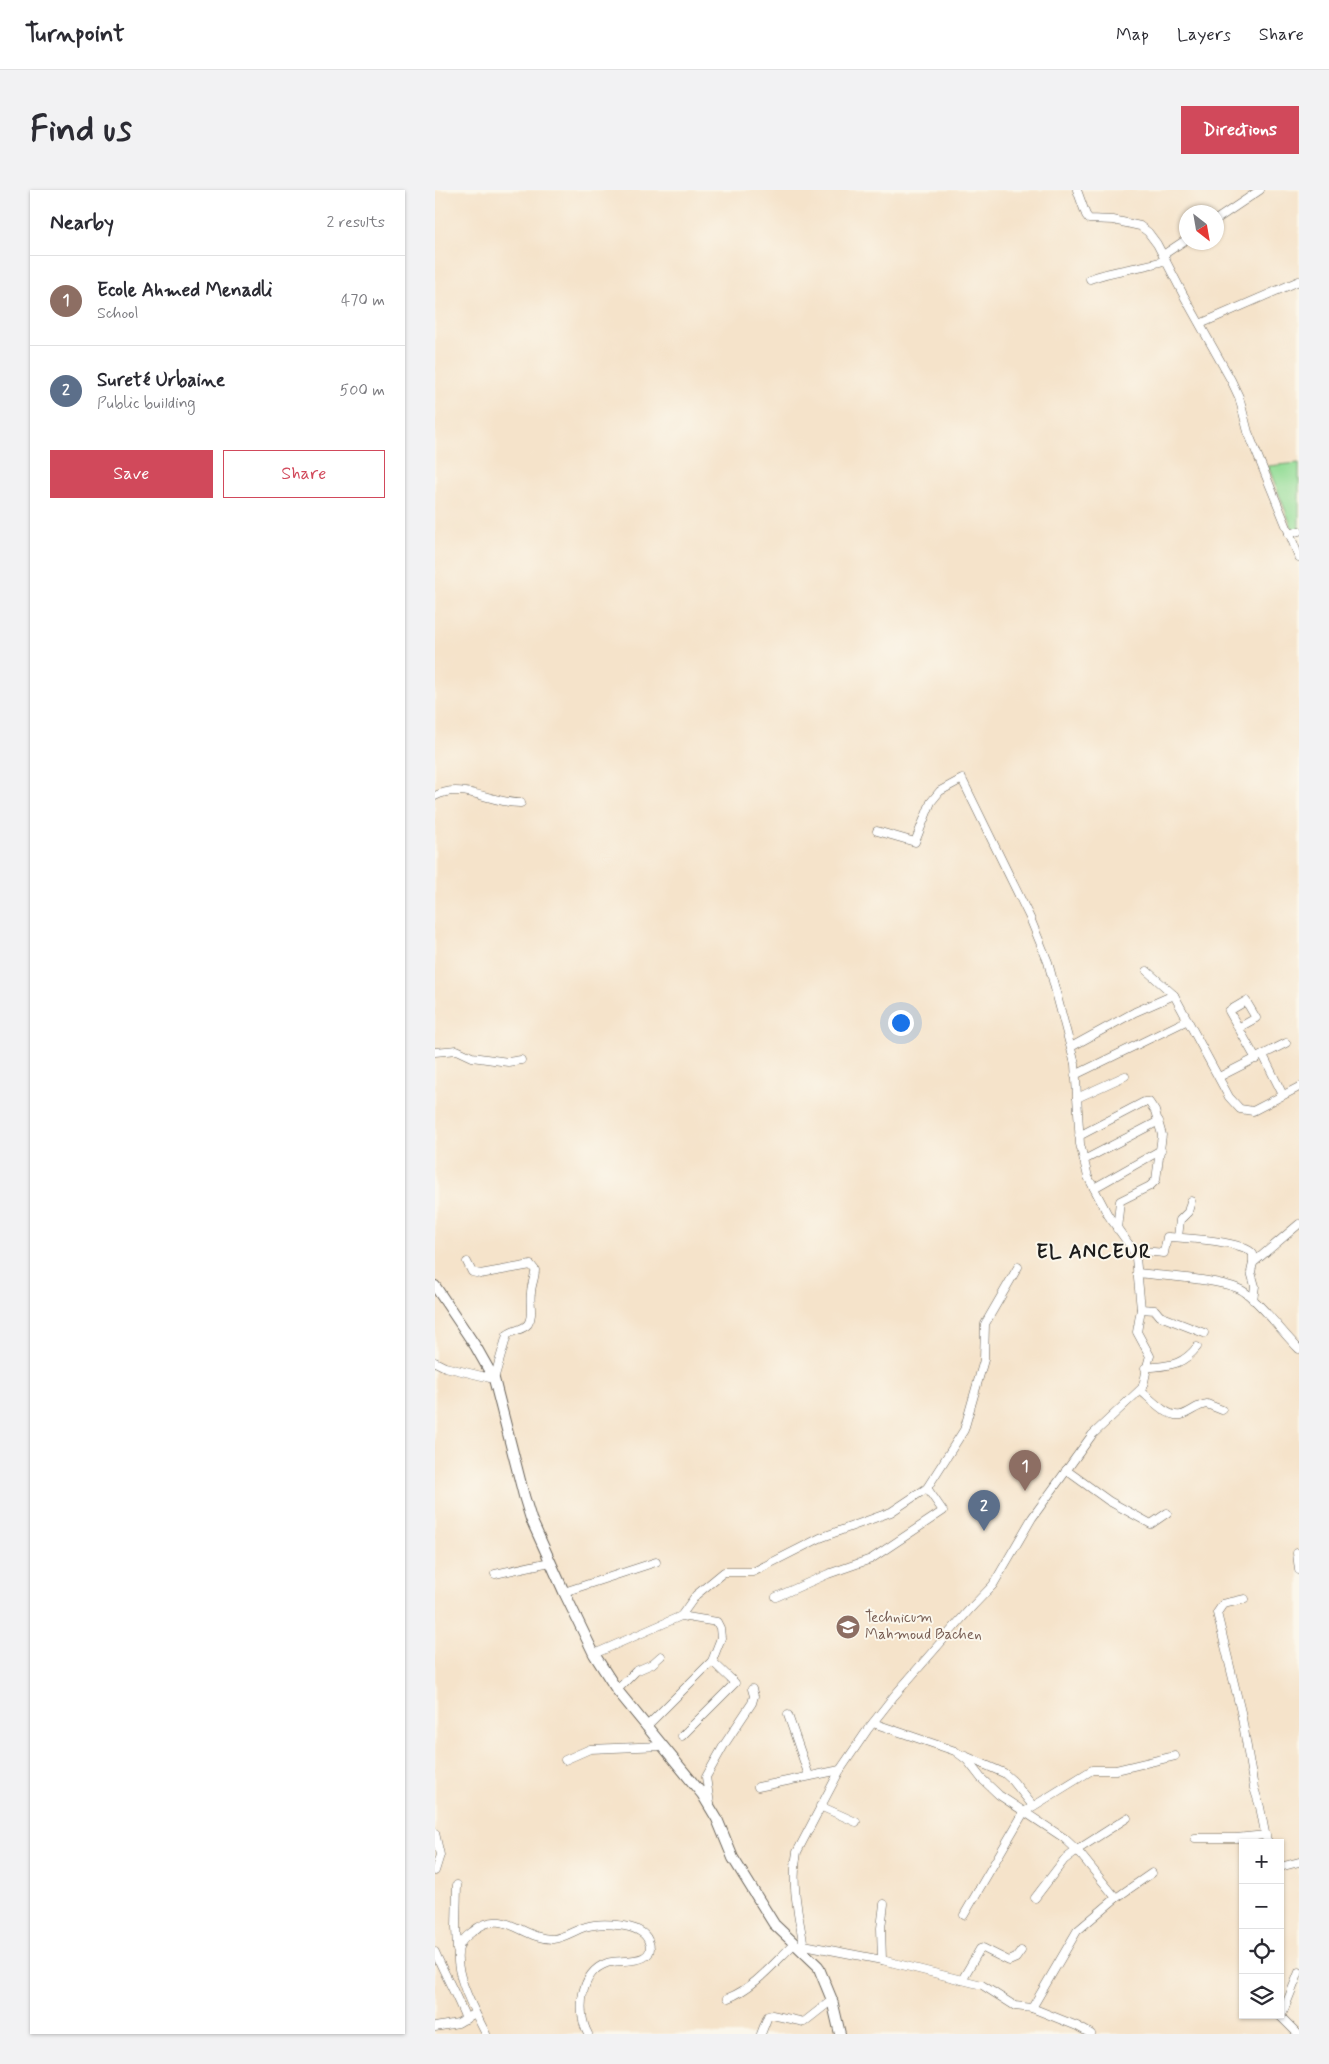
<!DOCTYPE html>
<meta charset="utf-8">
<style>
body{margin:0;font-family:Mynerve,sans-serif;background:#f2f2f3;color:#2b2b33}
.controls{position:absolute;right:15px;bottom:15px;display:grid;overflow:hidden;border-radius:0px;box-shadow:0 1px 4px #0004}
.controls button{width:45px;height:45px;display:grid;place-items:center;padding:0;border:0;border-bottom:1px solid #e1e1e2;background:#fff;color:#2b2b33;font:25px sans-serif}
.compass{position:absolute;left:744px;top:15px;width:45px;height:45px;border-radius:50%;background:#fff;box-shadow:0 1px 4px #0004;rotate:149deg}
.you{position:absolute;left:465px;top:832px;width:18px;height:18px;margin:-12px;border:4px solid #fff;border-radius:50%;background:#1a73e8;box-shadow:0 0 0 8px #1a73e833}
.badge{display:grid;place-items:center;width:32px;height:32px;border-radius:50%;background:#d1495b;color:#fff;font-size:16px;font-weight:700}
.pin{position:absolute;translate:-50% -41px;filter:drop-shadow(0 1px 2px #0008)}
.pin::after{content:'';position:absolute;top:26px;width:18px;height:15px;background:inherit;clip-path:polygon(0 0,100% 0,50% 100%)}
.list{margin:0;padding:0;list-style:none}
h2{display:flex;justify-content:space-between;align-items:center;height:65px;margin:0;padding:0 20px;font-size:21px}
h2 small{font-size:16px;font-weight:400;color:#7c7c81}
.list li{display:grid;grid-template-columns:32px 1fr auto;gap:15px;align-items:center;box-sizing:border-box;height:90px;padding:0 20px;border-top:1px solid #e1e1e2}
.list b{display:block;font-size:19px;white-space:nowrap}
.list p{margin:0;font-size:16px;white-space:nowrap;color:#7c7c81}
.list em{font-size:16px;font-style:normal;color:#7c7c81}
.actions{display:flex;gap:10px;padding:15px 20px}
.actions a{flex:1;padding:11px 0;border:1px solid #d1495b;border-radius:0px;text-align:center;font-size:18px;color:#d1495b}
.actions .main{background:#d1495b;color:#fff}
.icon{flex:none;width:28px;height:28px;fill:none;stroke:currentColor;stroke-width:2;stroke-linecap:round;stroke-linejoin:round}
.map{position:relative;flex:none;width:864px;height:1844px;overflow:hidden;border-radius:0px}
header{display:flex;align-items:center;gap:30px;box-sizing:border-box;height:70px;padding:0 25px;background:#fff;border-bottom:1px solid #e1e1e2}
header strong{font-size:24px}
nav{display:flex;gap:28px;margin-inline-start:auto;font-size:18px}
.intro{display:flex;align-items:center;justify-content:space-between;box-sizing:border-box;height:120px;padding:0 30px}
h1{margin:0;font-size:35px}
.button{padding:12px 22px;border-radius:0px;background:#d1495b;color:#fff;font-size:18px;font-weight:700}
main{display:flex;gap:30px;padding:0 30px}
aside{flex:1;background:#fff;border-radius:0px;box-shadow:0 1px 4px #0004}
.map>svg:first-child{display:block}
.green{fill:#95dd98;stroke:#587c5a}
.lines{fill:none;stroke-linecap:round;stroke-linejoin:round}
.minor-casing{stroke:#686259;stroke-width:9}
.tertiary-casing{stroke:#686259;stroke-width:12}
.minor{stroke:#fff;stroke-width:8}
.tertiary{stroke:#fff;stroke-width:10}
.labels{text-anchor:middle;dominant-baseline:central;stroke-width:4;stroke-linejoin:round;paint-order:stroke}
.education-label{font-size:15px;fill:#785e54;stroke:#fbf7ec;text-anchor:start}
.district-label{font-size:20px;font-weight:bold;letter-spacing:1px;fill:#1c1c1c;stroke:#fbf7ec}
</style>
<header>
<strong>Turnpoint</strong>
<nav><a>Map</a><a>Layers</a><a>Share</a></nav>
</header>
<div class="intro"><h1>Find us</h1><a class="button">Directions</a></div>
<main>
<aside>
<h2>Nearby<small>2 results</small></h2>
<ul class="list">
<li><span class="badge" style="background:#8d6e63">1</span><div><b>Ecole Ahmed Menadli</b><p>School</p></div><em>470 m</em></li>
<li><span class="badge" style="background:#5c6f8a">2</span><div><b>Sureté Urbaine</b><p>Public building</p></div><em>500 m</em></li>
</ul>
<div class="actions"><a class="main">Save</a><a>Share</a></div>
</aside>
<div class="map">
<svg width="864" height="1844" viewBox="0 0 864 1844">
<rect width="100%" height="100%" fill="#fbf7ec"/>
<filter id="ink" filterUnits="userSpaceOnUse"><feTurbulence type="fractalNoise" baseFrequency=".02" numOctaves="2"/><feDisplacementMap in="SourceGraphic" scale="10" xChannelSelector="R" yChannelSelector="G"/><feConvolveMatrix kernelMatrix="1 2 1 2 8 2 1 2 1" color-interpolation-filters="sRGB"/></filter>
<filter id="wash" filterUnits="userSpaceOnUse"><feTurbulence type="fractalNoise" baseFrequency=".0096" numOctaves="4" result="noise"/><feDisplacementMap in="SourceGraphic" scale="20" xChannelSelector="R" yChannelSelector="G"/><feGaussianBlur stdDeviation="1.12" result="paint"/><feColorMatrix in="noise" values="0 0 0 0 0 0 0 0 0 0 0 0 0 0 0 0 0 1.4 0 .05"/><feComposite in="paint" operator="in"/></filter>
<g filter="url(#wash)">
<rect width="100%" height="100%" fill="#f5e3ca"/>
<polygon class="green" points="864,273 864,339 858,340 833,276"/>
</g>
<g filter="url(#ink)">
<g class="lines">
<defs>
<g id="minor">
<polyline points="642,0 651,25 654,29 678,30 705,36 713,42 722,54 749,106 796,190 804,207 813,242 864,367"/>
<polyline points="782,29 825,0"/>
<polyline points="728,65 752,49"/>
<path d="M 655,89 C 679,79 706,79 731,70"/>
<polyline points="765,134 864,91"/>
<polyline points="854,344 864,341"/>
<path d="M 0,606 C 27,591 57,614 86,613"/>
<polyline points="712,781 739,805 794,907 805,919 818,921 864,897"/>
<polyline points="803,838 821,828 811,811 794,821 821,869"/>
<polyline points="636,857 700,822 739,805"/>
<polyline points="0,862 22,860 37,867 73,872 86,870"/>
<polyline points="828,865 848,905"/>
<polyline points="640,885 753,830"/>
<polyline points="784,887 851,853"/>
<polyline points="642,908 690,886"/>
<polyline points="644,946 709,912 714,912 720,921 727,945 721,990 715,996 685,1011 682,1039"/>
<polyline points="649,970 724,931"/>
<polyline points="659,998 726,960"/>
<polyline points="743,1047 745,1030 753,1022 756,1011"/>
<path d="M 698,1060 L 729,1063 L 732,1047 C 749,1048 809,1051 818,1064 L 818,1073 L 816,1082 L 820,1096 L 818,1110"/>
<polyline points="818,1073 864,1034"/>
<path d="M 702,1083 C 726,1086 795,1089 811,1103 C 831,1119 846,1141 864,1159"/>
<polyline points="706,1119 720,1120 725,1126 769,1143"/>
<path d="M 0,1172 L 10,1177 L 59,1189 L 72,1145 C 78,1140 88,1140 93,1134 C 99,1125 94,1112 96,1103 C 96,1095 100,1088 100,1080 L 96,1075 L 45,1084 L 37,1082 L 32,1072"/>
<path d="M 710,1178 C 733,1175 746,1177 762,1157"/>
<path d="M 705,1200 C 715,1208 732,1228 746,1225 C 755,1223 762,1215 772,1214 L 787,1220"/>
<polyline points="631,1280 674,1311 716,1334 732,1323"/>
<polyline points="492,1298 529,1240 549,1170 550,1134 583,1077"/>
<polyline points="862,1363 864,1380"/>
<polyline points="60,1384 115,1372"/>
<polyline points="129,1402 221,1372"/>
<polyline points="810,1409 788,1414 782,1423 806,1522 819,1598 825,1617 831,1648 834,1653"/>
<polyline points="159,1464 246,1426 261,1405 289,1382 318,1382 385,1348 456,1322 492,1298 508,1321 436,1369 393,1384 341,1407"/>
<polyline points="182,1500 201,1481 217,1474 226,1466"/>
<polyline points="353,1525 374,1586"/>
<polyline points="438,1533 520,1561 532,1570 546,1588 564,1605 629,1648 642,1660 681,1708"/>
<polyline points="211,1537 277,1471 286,1448 285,1438 282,1432 246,1426"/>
<polyline points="247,1546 300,1493 277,1471"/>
<polyline points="530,1566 569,1583 578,1591 598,1616"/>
<polyline points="130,1570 155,1559 227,1556"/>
<polyline points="323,1597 405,1580"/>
<polyline points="275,1614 271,1587 289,1555 317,1513 319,1506 317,1499"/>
<polyline points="385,1616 421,1632"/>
<polyline points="0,1643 5,1665 0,1681"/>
<polyline points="760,1648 801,1648 831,1645"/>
<polyline points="845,1677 864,1672"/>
<polyline points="22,1695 21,1737 22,1760"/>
<polyline points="600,1708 629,1670 642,1660 692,1628"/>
<polyline points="529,1725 589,1622 657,1580 681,1580 740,1566"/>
<polyline points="369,1755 447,1770 547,1795 580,1816 597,1818 642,1836 656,1844"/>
<path d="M 0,1762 C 10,1785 22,1806 31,1829"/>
<path d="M 370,1763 C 365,1731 355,1695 362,1662 L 405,1580 L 433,1539 L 459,1506 L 534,1420 L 558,1395 L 597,1328 L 657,1245 L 707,1198 C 711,1188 711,1177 715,1166 L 702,1142 L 706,1119 L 701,1068 L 698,1060 L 673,1025 L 653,987 L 645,954 L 640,874 L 613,772 L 595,728 L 527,589 L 505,601 L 496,612 L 480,652 L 442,641"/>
<polyline points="447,1770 446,1738 449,1714"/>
<polyline points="527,1790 545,1759 548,1758 574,1771 581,1768 586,1761"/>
<path d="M 293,1808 C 319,1798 339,1773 359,1754"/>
<polyline points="597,1818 642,1741 681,1708 717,1683"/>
<polyline points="844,1825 863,1844"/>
<polyline points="846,1827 864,1782"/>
<polyline points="0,1837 23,1833 40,1823"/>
<path d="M 51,1844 C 41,1824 15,1778 25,1755 C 27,1750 33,1745 37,1742 C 69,1715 87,1750 118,1749 C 129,1748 140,1740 150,1737 C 165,1732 206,1733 213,1750 C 224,1776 184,1769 172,1773 C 145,1782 141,1822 153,1844"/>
<polyline points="326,1844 333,1826 337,1825 369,1832 397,1810"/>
</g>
<polyline id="tertiary" points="0,1096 41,1157 59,1189 89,1306 96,1329 129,1402 159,1464 173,1486 182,1500 267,1604 282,1629 298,1668 339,1734 383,1776 397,1810 405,1844"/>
</defs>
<use href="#minor" class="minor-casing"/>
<use href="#tertiary" class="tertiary-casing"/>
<use href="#minor" class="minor"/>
<use href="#tertiary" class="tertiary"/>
</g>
</g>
<defs>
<symbol id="school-disc" viewBox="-11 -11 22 22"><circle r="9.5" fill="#8d6e63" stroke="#fbf7ec"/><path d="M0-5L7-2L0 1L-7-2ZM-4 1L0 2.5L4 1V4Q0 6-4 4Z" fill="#fff"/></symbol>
</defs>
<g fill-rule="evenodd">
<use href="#school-disc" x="399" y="1423" width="28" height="28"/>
</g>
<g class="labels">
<g class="education-label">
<text x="430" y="1428">Technicum<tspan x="430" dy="17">Mahmoud Bachen</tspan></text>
</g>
<g class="district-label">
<text x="659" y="1062">EL ANCEUR</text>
</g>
</g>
</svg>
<div class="controls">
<button>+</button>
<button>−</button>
<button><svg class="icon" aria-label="locate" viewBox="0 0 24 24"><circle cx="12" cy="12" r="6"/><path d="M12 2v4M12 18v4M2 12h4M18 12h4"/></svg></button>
<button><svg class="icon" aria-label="layers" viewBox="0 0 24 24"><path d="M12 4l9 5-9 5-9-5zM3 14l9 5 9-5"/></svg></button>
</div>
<svg class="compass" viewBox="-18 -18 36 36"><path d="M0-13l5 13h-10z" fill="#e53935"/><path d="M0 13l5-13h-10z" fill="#7c7c81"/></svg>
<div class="you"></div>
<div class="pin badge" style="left:590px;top:1301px;background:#8d6e63">1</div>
<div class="pin badge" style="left:549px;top:1341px;background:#5c6f8a">2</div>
</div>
</main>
